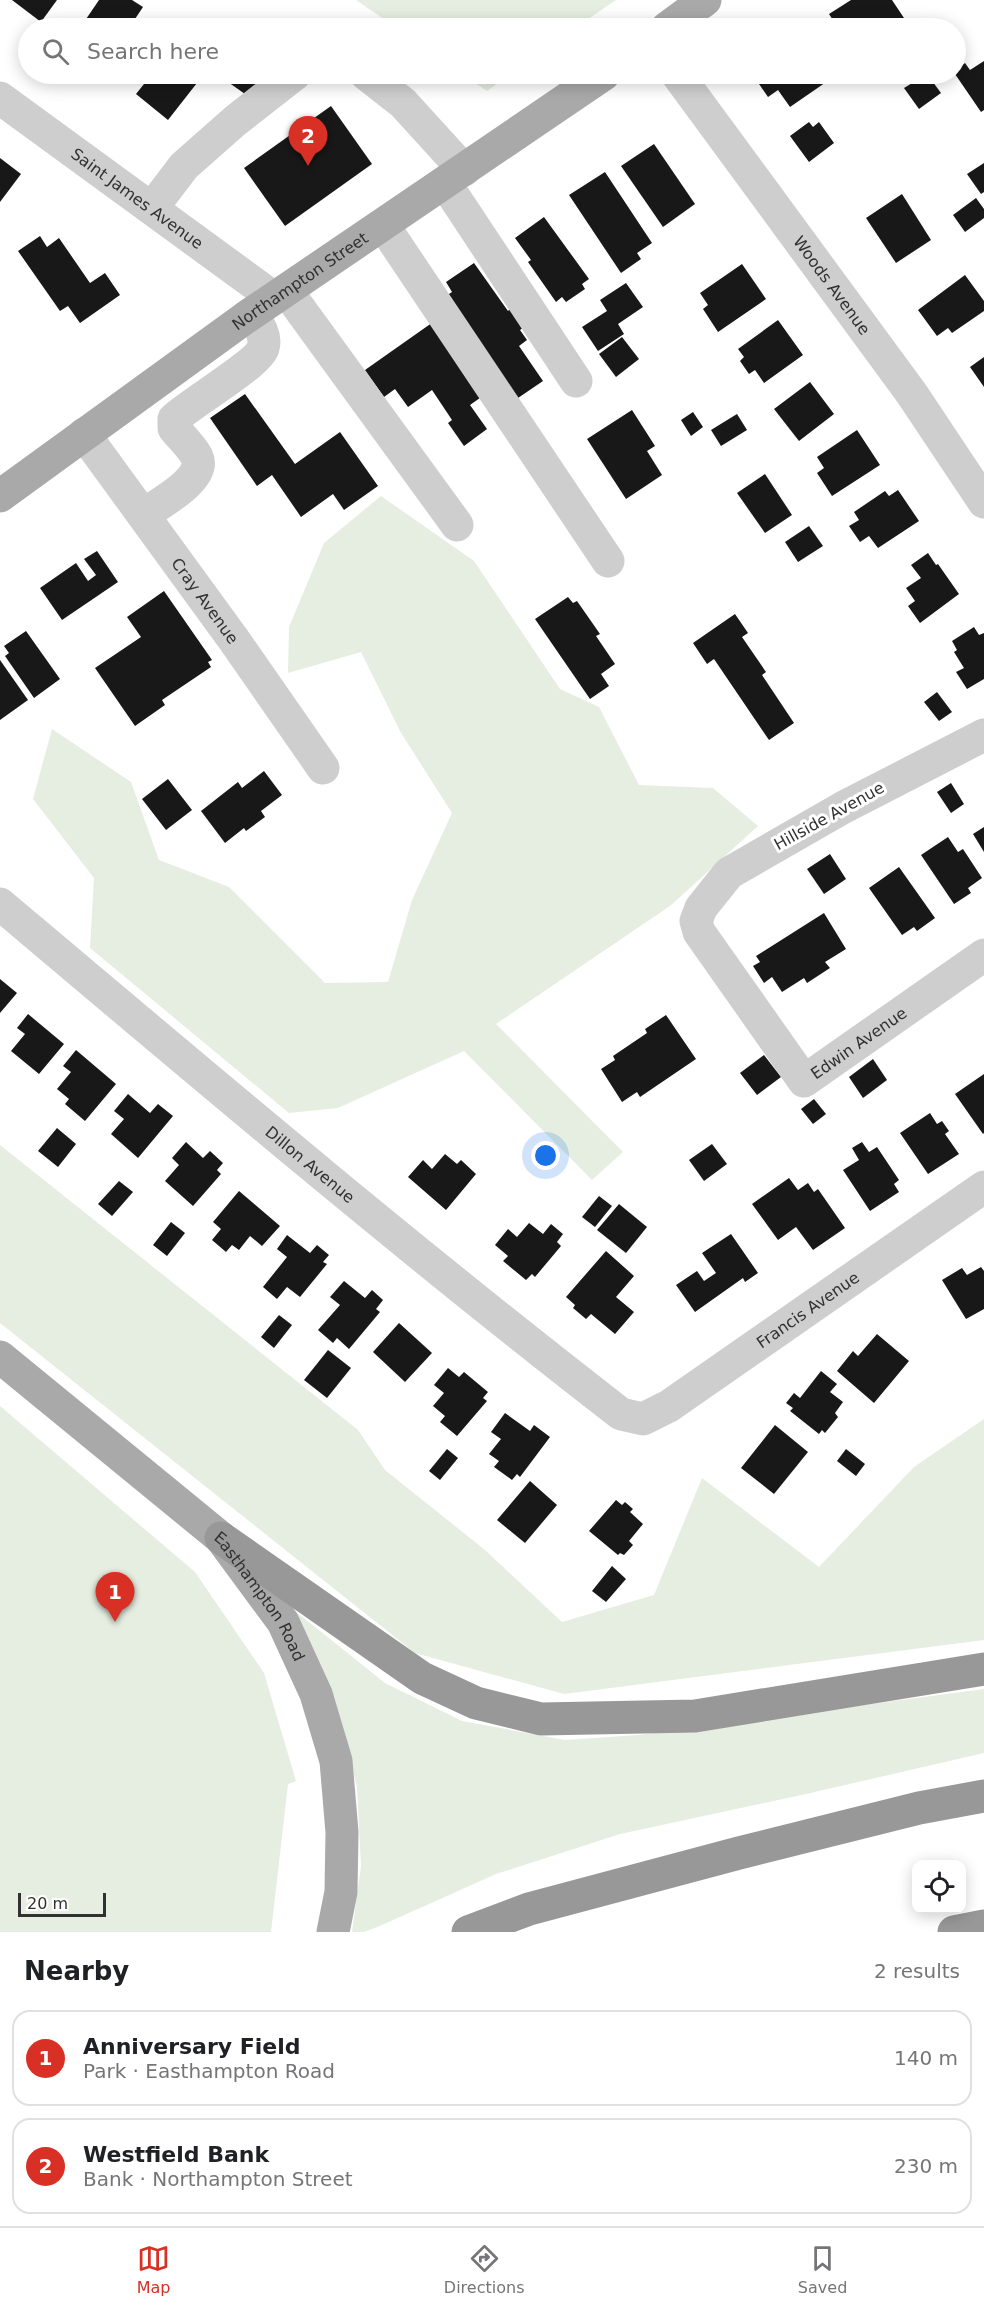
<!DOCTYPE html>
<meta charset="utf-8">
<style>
body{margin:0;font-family:"DejaVu Sans",sans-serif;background:#f2f2f2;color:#202124}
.controls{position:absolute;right:18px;bottom:18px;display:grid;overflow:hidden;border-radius:12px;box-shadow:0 3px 15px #0003}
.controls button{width:54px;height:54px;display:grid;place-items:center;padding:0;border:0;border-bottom:2px solid #e0e0e0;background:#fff;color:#202124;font:30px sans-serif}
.scale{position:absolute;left:18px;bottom:15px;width:88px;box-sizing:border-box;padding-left:6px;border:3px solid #313131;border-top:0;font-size:16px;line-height:21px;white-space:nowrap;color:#313131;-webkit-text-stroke:4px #fff;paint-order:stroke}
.you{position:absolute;left:546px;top:1156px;width:21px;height:21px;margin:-15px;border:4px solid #fff;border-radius:50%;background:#1a73e8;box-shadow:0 0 0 9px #1a73e833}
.badge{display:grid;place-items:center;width:39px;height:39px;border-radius:50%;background:#d93025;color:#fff;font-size:20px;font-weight:700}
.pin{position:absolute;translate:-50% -50px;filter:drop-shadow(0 2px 3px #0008)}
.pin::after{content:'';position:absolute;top:32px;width:21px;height:18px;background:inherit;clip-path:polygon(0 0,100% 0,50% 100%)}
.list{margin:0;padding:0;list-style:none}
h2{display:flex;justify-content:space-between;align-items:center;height:78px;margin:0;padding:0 24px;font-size:26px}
h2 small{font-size:20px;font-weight:400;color:#757577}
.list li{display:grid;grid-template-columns:39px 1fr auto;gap:18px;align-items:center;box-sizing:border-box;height:96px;margin:0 12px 12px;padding:0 12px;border:2px solid #e0e0e0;border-radius:18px}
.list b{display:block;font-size:22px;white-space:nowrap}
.list p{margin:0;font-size:20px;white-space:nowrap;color:#757577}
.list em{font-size:20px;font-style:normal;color:#757577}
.icon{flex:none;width:33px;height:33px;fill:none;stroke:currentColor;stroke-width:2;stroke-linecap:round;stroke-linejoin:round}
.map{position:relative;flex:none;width:984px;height:1932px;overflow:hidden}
.search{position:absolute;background:#fff;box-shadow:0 3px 15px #0003;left:18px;right:18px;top:18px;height:66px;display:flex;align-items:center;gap:15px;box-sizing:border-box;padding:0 21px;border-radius:33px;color:#757577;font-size:22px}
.sheet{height:294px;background:#fff}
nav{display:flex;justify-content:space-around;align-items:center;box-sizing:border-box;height:84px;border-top:2px solid #e0e0e0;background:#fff;font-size:16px;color:#757577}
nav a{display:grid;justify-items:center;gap:3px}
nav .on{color:#d93025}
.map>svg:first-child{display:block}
.green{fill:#e5eee0}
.building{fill:#181818}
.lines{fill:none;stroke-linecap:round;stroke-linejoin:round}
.minor{stroke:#cecece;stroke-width:33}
.major{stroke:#a9a9a9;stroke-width:33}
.highway{stroke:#989898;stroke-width:33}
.labels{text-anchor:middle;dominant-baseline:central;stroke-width:6;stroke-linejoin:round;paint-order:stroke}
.street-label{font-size:16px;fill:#313131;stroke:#fff}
</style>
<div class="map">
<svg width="984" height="1932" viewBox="0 0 984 1932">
<rect width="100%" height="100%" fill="#fff"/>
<g class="green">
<polygon points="356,0 616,0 575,28 397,28"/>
<polygon points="462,74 511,74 487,91"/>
<polygon points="381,496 474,561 560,689 599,707 639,785 713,788 758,826 670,906 496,1024 623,1152 592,1180 464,1051 338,1108 289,1113 90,948 94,878 33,799 52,729 131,782 159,860 229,887 325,983 388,982 412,900 452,813 401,733 361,652 288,673 289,627 324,543"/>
<polygon points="0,1145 358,1430 385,1470 485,1550 562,1622 654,1595 702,1478 819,1567 914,1467 984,1419 984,1640 564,1694 415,1653 0,1323"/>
<polygon points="0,1406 195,1572 264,1673 296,1781 288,1784 271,1932 0,1932"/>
<polygon points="275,1595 385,1683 462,1721 565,1740 638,1735 984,1689 984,1753 806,1794 620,1834 496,1874 382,1925 364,1932 352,1932 361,1866 357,1787 335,1700"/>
</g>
<g class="building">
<polygon points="12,0 57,0 41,22"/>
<polygon points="99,0 132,0 143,7 129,28 80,28"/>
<polygon points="851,0 892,0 906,21 900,25 902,28 838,28 829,14"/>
<polygon points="984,61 984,110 981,112 955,74 956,70 965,63 970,70"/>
<polygon points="146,74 204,74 168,120 136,94 144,84 140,81"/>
<polygon points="234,74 271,74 252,99 228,82"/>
<polygon points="768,74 834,74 830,76 832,78 790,107 778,90 768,97 757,81"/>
<polygon points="927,74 941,93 919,109 904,88"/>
<polygon points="331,106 372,164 285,226 244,168"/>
<polygon points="809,122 813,127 819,122 834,143 809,162 790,136"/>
<polygon points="654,144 695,204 663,227 621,166"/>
<polygon points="0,158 21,174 0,202"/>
<polygon points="984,163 984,192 981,194 967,174"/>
<polygon points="605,172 652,243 637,253 641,259 621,273 569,195"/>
<polygon points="902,194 931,240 896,263 866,218"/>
<polygon points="976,198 984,209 984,218 965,232 953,215"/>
<polygon points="544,217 589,279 582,284 585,289 566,302 562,297 556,302 528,262 531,260 515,238"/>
<polygon points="40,236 47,247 59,238 90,283 105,273 120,295 80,323 68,306 60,311 18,251"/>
<polygon points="474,263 508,311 512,307 526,326 520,330 527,340 519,346 543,381 518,398 446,296 452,292 446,282"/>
<polygon points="742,264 766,299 718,332 703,309 708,305 700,293"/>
<polygon points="965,275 984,301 984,311 952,333 948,328 937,336 918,310"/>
<polygon points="626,283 643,307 618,324 624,334 598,351 582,327 607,311 600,300"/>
<polygon points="436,320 487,393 470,405 487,429 464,446 448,423 452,420 432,390 408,407 395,389 384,397 365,370"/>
<polygon points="778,320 803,355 764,383 755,370 749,374 740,361 744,357 738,349"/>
<polygon points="622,337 639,359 616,377 599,354"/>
<polygon points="984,357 984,387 970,367"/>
<polygon points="810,382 834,414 799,441 774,409"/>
<polygon points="245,394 295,464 340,432 378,486 344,510 333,494 301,517 272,475 257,486 210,418"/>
<polygon points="632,410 655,446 647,451 662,475 626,499 587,439"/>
<polygon points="693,412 703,427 691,436 681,420"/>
<polygon points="737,414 747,430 721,446 711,430"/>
<polygon points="857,430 880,465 832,496 817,473 824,468 817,457"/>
<polygon points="765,474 792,515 765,533 737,493"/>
<polygon points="898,490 919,521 878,548 869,536 860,542 849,526 859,520 854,512 885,491 889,496"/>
<polygon points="809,526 823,546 798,562 785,542"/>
<polygon points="97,551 118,582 62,620 40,588 76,563 88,581 96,575 84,559"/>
<polygon points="928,553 936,565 938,564 959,594 920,623 908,606 915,601 906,588 921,578 911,565"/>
<polygon points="164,591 212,660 208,662 211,667 162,700 165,705 135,726 95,668 141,637 127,617"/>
<polygon points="568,597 573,603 577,601 600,634 596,636 615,664 601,674 609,686 590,699 535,619"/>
<polygon points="735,614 748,633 742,637 766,672 762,675 794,723 769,740 714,659 707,664 693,643"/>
<polygon points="974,627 979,635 984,633 984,679 967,689 956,672 964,668 954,652 957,650 952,641"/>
<polygon points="26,631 60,679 34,698 5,656 9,653 4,646"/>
<polygon points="0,660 28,700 0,720"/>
<polygon points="937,692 952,712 939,721 924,702"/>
<polygon points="264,771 282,795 261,811 265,817 246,831 244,828 225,843 201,811 238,782 242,788"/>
<polygon points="168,779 192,810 166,830 142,799"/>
<polygon points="951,783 964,804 951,813 937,792"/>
<polygon points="984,827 984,852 973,834"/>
<polygon points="948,837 958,852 963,849 982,878 968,888 971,893 954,904 921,855"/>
<polygon points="830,854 846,879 824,894 807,869"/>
<polygon points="899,867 935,918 917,931 914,927 902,935 869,888"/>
<polygon points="824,913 846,949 825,962 830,968 807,983 804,978 782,992 772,977 764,983 753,966 760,962 756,956"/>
<polygon points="0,979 17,993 0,1013"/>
<polygon points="28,1014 64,1044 39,1074 11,1051 25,1034 17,1028"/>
<polygon points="666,1015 696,1059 640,1097 637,1092 622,1102 601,1069 615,1060 613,1056 647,1033 645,1029"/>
<polygon points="76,1050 116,1084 85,1121 65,1104 69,1099 57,1089 71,1072 63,1066"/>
<polygon points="764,1055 781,1077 757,1095 740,1073"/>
<polygon points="873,1059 887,1080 863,1098 849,1077"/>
<polygon points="984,1074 984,1133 983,1134 955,1094"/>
<polygon points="128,1094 150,1113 158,1104 173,1116 138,1158 111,1134 124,1119 114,1111"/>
<polygon points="814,1099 826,1114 813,1124 801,1109"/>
<polygon points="930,1113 937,1124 942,1121 949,1131 945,1134 959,1154 928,1174 900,1133"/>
<polygon points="57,1128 76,1144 58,1167 38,1151"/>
<polygon points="186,1142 203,1158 210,1151 223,1163 217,1170 221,1174 193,1206 165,1181 179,1165 172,1158"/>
<polygon points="862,1142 869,1152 877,1147 899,1180 894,1184 899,1192 870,1211 843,1170 859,1160 852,1148"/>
<polygon points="712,1144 727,1164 704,1181 689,1160"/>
<polygon points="445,1154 457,1164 461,1160 476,1174 446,1210 408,1177 423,1160 432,1169"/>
<polygon points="789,1178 798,1190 808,1183 814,1192 818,1189 845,1228 813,1250 796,1227 778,1240 752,1204"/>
<polygon points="119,1181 133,1192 112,1216 98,1204"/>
<polygon points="239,1191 280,1226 262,1246 250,1236 239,1250 232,1245 226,1252 212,1240 221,1229 213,1222"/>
<polygon points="599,1196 612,1206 595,1227 582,1217"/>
<polygon points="619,1204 647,1227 626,1253 597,1230"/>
<polygon points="171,1222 185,1233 167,1256 153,1245"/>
<polygon points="529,1223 543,1234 551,1224 563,1234 557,1242 561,1246 535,1277 532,1274 526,1280 503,1261 508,1256 495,1245 508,1229 517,1237"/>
<polygon points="731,1234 758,1273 745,1282 743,1278 695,1312 676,1285 697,1271 704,1281 716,1273 702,1253"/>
<polygon points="287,1235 310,1253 317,1245 329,1255 323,1262 327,1264 300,1297 287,1287 277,1299 263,1287 287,1257 277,1249"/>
<polygon points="606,1251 634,1276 616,1297 634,1312 615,1334 591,1314 586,1319 573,1308 575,1305 566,1297"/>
<polygon points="981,1267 984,1271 984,1309 966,1319 942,1280 962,1268 967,1275"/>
<polygon points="344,1281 365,1298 372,1290 383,1300 376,1309 380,1312 349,1349 337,1338 333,1343 318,1330 340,1305 330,1297"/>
<polygon points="279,1315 292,1325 274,1348 261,1337"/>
<polygon points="399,1323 432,1353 405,1382 373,1352"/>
<polygon points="877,1334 909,1361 874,1403 837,1371 853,1351 858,1356"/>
<polygon points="328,1350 351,1368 327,1398 304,1380"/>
<polygon points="448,1368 459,1377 464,1372 488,1392 483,1398 487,1401 457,1436 440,1422 445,1416 433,1406 444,1393 434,1385"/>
<polygon points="821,1371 837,1384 830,1392 843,1402 835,1413 838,1417 825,1433 822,1430 819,1434 790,1411 793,1408 786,1403 794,1393 800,1398"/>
<polygon points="505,1413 530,1431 534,1425 550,1437 520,1477 517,1474 512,1480 494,1467 499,1461 489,1454 501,1439 491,1432"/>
<polygon points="775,1425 808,1452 774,1494 741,1468"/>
<polygon points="447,1449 458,1458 440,1480 429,1471"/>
<polygon points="846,1449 865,1464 856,1476 837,1461"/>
<polygon points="530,1481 557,1505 525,1543 497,1520"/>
<polygon points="616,1500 622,1505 625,1502 633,1509 630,1512 643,1524 629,1541 633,1545 624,1555 620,1553 618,1555 589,1531"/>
<polygon points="612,1566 626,1579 606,1602 592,1591"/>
</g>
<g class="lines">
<g class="minor">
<polyline points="366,74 403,103 464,170"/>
<path id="s1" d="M 677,74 L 912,394 L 984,502"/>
<path id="s2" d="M 0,98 L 274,298"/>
<polyline points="445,183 576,381"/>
<polyline points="152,208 184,166 235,121 295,74"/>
<polyline points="383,225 608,561"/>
<polyline points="286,290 457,525"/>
<path id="s3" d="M 84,434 L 234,640 L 323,768"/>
<path d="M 143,515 C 158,504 207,479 197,457 C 192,447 181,437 174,428 L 174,419 C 191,403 258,364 263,348 C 267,335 258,324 251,314"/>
<path id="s4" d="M 984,735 L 844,807 L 729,873 L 701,908 L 696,921 L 699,932 L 804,1081 L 984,955"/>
<path id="s5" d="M 0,904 C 205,1077 409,1250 621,1414 L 643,1419 L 669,1406 L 984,1187"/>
</g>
<g class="major">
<polyline points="667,28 705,0"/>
<path id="s6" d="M 0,496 L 245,318 L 604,74"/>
<path id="s7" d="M 0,1357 L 221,1538 L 283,1622 L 316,1694 L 336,1761 L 342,1832 L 341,1892 L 333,1932"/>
</g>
<g class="highway">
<polyline points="221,1538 422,1678 476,1703 541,1719 695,1716 984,1669"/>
<polyline points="468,1932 529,1909 739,1853 919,1808 984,1796"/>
<polyline points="954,1932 984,1926"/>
</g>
</g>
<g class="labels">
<g class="street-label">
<text stroke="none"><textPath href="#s2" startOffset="170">Saint James Avenue</textPath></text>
<text stroke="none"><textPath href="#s6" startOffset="369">Northampton Street</textPath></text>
<text stroke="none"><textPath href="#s1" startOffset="262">Woods Avenue</textPath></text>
<text stroke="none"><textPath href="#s3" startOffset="206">Cray Avenue</textPath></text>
<text transform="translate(829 816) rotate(-29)">Hillside Avenue</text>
<text stroke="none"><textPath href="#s4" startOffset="609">Edwin Avenue</textPath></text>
<text stroke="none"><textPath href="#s5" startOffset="405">Dillon Avenue</textPath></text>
<text stroke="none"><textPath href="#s5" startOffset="1024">Francis Avenue</textPath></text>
<text stroke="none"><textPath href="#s7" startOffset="356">Easthampton Road</textPath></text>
</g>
</g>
</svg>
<div class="controls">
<button><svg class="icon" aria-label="locate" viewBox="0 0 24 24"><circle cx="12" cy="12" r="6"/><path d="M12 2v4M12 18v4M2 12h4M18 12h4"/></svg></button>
</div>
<div class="scale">20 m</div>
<div class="you"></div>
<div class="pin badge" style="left:115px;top:1622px">1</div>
<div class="pin badge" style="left:308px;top:166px">2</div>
<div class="search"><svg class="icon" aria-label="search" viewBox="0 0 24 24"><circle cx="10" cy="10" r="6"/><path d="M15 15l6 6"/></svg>Search here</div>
</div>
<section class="sheet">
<h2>Nearby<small>2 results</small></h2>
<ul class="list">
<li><span class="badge">1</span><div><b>Anniversary Field</b><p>Park · Easthampton Road</p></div><em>140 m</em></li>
<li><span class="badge">2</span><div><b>Westfield Bank</b><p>Bank · Northampton Street</p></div><em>230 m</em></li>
</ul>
</section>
<nav>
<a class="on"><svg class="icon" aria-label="map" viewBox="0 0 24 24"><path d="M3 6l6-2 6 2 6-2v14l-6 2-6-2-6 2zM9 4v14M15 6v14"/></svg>Map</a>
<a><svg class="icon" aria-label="directions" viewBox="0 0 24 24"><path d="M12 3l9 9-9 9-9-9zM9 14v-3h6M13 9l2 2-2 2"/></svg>Directions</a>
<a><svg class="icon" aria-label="saved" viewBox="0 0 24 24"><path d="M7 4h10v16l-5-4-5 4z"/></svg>Saved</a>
</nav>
